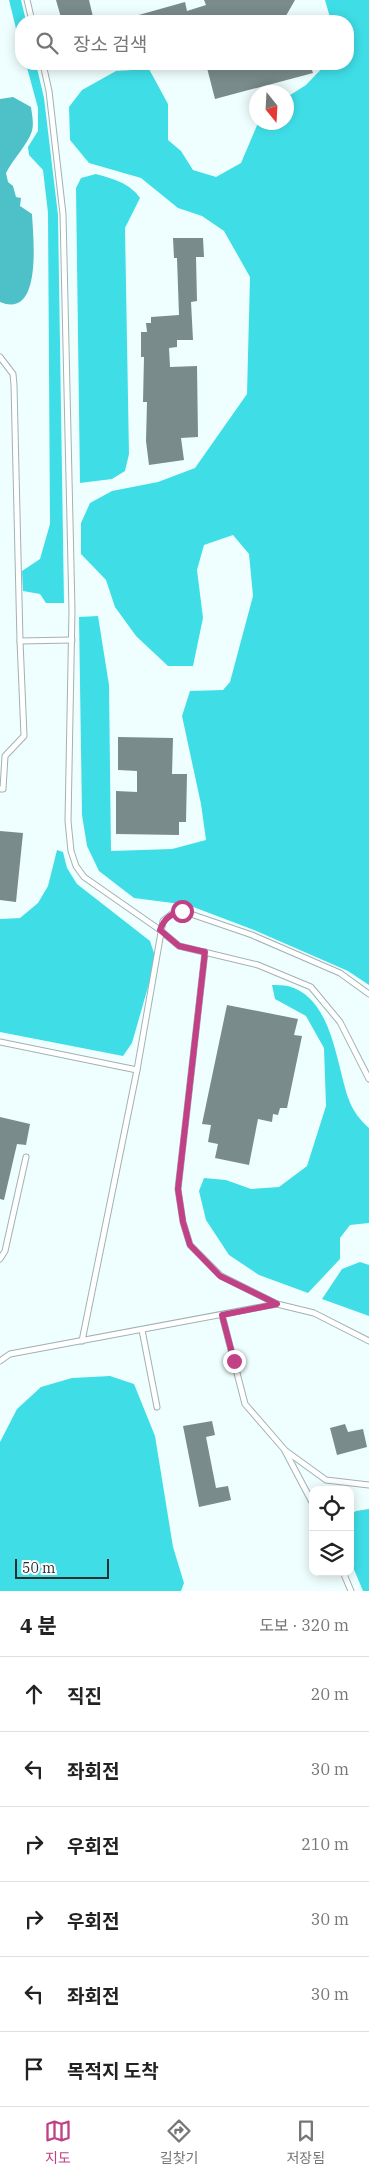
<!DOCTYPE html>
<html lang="ko">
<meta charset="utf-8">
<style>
body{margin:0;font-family:"IBM Plex Serif","Noto Sans KR",serif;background:#f2f2f2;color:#222}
.controls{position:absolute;right:15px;bottom:15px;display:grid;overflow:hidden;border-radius:10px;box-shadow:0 2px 12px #0003}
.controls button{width:45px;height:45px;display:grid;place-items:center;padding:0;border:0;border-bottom:1px solid #e0e0e0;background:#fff;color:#222;font:25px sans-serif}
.compass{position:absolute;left:249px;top:85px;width:45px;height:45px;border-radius:50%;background:#fff;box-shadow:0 2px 12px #0003;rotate:162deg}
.scale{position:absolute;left:15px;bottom:12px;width:94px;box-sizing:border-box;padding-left:5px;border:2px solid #272e2e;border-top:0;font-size:14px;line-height:18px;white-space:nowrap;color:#272e2e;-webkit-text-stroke:4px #fff;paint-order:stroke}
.stop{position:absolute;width:15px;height:15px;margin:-11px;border:4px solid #c24086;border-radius:50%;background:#fff}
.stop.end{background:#c24086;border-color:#fff;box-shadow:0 1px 5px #0008}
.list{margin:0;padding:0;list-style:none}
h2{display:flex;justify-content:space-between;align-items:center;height:65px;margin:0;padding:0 20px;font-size:21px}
h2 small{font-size:16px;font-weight:400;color:#767676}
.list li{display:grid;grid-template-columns:32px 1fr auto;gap:15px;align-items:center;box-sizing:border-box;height:75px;padding:0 20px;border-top:1px solid #e0e0e0}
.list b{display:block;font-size:19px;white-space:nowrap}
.list em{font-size:16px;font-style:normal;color:#767676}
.icon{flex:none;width:28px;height:28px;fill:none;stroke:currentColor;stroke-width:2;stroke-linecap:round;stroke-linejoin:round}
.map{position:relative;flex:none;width:369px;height:1591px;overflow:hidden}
.search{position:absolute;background:#fff;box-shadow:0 2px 12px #0003;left:15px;right:15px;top:15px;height:55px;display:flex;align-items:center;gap:12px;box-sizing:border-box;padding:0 18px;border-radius:20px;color:#767676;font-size:19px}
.sheet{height:515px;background:#fff}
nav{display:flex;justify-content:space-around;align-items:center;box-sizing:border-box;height:70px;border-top:1px solid #e0e0e0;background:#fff;font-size:14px;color:#767676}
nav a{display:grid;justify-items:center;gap:2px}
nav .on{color:#c24086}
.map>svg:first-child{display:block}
.forest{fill:#3fdee7}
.water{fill:#4ec0c7}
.building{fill:#7a8b8c}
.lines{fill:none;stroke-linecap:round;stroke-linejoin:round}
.service-casing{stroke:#a1b2b3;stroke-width:7}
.service{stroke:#fff;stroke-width:5}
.route{stroke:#c24086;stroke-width:6}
</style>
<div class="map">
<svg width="369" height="1591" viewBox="0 0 369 1591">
<rect width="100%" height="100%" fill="#effefe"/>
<g class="forest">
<polygon points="9,0 21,0 26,21 21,21 21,49"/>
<polygon points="325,0 369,0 369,985 348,971 254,930 188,905 134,898 99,871 87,846 82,815 79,617 98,616 109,685 111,851 172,849 206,840 201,804 182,716 190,691 223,690 230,682 253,596 249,554 233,535 204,545 197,570 203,618 193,666 168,666 136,636 115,607 106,580 81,554 81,523 90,503 112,491 158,482 195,468 247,394 250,277 224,231 202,216 178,208 141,178 89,163 70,140 69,107 82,90 116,71 149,69 168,104 168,140 181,151 193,170 216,177 241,163 258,123 286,122 287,97 306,85 326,64 348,64 348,21 331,21"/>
<polygon points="26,64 36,64 44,98 58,215 64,603 46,603 40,594 23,591 22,571 40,559 50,524 48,213 43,170 29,155 28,147 38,131 38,108"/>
<path d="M 96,174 C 113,179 130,183 140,198 L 125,228 L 129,454 L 125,471 L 112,479 L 80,483 L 76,188 L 81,178 Z"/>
<polygon points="57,850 63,852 67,868 77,884 150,941 156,959 132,1043 123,1056 0,1032 0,919 20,918 38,903 48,886"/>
<path d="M 272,985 C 277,985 283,985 288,986 C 333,998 336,1065 349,1100 C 353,1111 360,1120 369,1128 L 369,1223 L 350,1225 L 340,1238 L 340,1259 L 308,1293 L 259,1275 L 229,1255 L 206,1220 L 199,1191 L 204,1178 L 226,1180 L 251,1189 L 279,1187 L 307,1166 L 326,1106 L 324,1048 L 306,1016 L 275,999 Z"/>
<polygon points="360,1262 369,1265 369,1316 322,1299 342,1269"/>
<polygon points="110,1376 134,1384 155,1436 173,1547 184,1583 181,1591 0,1591 0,1442 17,1409 41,1387 72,1378"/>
<polygon points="369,1509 369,1591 363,1591 350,1560 350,1515 356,1511"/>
</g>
<path class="water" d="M 13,97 L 31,107 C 32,115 34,123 32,131 C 28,144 13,159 6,173 L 8,182 L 13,186 L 16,197 L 21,198 L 20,206 L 32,214 C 33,236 43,320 0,302 L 0,99 Z"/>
<g class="building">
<polygon points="56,0 89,0 94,21 62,21"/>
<polygon points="204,0 295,0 283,21 245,21 245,18 232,21 128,21 128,18 185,2 187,11 206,5"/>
<polygon points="206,64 310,64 313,73 215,99"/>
<polygon points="173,238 203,238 204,257 196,257 197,301 191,302 193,340 177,340 177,347 169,348 170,367 197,366 198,437 181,438 184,460 149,465 146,441 147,402 143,402 144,357 141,357 141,332 147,332 146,323 151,323 151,317 179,315 177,258 174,258"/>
<polygon points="118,737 173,738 172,774 187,774 186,822 179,822 179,835 116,834 116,791 137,792 137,771 118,770"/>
<polygon points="0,831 23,833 16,902 0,900"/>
<polygon points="227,1005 298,1019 294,1035 302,1036 287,1108 280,1108 278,1115 273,1114 272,1122 258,1119 249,1165 215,1158 218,1144 208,1142 211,1125 202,1124"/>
<polygon points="0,1117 30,1124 26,1145 17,1144 4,1200 0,1199"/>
<polygon points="212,1421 215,1435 206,1437 216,1488 228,1486 231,1500 199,1507 183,1426"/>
<polygon points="345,1424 348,1432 363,1429 367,1447 337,1455 330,1428"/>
</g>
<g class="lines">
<defs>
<g id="service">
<polyline points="27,0 32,21"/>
<polyline points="43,64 49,91 63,214 72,610 68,821 71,851 76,866 84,877 160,930 179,946 258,965 311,987 340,1022 369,1079"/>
<polyline points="0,357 13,374 14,385 20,641"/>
<polyline points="0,789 3,789 5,756 24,736 20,641 72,640"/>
<polyline points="205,952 178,1189 183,1222 190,1245 221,1276 277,1304"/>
<polyline points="0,1042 137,1070"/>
<polyline points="0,1259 5,1251 26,1157"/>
<polyline points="222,1315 245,1404 284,1449 313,1504"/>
<polyline points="142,1330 157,1407"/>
<polyline points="82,1341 137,1070 163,921 173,913 182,911 252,935 340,973 369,994"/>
<polyline points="0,1361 10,1354 277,1304 314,1313 369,1341"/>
<polyline points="286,1451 326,1480 369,1485"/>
<polyline points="343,1572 351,1591"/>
</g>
</defs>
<use href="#service" class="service-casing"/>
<use href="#service" class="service"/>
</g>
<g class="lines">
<path class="route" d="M 182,911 C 170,914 164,919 160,930 L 179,946 L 205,952 L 178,1189 L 183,1222 L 190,1245 L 220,1276 L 277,1304 L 222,1315 L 234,1361"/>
</g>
</svg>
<div class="controls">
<button><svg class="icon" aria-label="locate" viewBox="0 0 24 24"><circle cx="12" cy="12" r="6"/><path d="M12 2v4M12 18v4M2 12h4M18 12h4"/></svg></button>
<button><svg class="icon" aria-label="layers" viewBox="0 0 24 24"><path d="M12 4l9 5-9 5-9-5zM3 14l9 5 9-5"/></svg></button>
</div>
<svg class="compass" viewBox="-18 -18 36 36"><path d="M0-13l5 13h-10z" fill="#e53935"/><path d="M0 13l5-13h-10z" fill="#767676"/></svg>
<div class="scale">50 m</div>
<div class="stop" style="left:182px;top:911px"></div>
<div class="stop end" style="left:234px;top:1361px"></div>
<div class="search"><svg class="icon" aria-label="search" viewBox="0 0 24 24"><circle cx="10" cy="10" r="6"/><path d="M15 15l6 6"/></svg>장소 검색</div>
</div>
<section class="sheet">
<h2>4 분<small>도보 · 320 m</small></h2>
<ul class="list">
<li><svg class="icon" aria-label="ahead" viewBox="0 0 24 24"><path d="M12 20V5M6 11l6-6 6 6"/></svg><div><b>직진</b></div><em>20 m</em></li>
<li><svg class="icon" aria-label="left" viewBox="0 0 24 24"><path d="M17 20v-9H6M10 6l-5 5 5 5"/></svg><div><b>좌회전</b></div><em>30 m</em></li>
<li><svg class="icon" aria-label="right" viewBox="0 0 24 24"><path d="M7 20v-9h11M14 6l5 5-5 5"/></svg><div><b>우회전</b></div><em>210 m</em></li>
<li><svg class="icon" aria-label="right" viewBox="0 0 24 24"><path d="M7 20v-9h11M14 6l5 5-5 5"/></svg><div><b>우회전</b></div><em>30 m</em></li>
<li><svg class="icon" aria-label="left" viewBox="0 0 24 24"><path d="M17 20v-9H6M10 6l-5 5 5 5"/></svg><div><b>좌회전</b></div><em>30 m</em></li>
<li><svg class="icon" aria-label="arrive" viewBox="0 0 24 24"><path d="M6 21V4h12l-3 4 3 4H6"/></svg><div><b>목적지 도착</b></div></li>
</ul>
</section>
<nav>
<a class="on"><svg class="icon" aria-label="map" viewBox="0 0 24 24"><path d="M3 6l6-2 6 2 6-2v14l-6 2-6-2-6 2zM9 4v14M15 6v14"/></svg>지도</a>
<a><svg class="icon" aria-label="directions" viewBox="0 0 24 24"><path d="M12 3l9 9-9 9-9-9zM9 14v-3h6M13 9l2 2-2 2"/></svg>길찾기</a>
<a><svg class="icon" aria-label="saved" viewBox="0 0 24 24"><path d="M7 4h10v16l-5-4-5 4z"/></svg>저장됨</a>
</nav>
